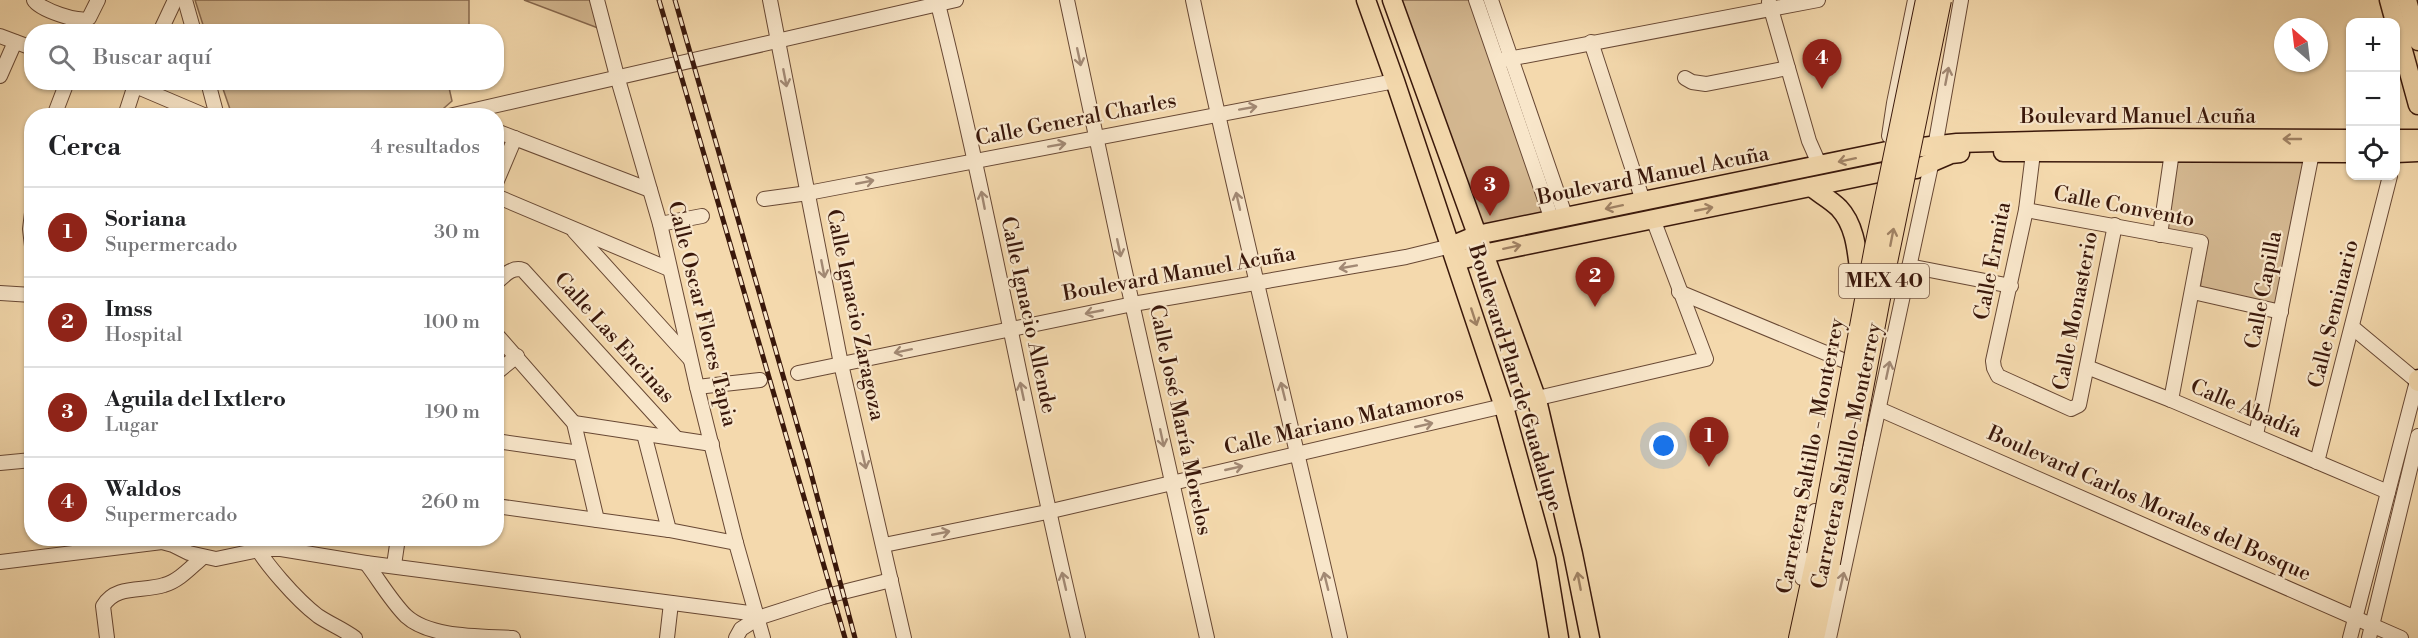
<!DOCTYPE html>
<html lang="es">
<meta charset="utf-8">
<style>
body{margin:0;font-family:"Libre Bodoni",serif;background:#f2f2f2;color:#202124}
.controls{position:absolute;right:18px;top:18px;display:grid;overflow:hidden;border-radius:12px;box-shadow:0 2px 4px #0004}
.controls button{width:54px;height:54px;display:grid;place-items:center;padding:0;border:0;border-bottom:2px solid #e0e0e0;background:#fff;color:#202124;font:30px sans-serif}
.compass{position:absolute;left:2274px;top:18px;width:54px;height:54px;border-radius:50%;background:#fff;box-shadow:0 2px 4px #0004;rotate:332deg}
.you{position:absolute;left:1664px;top:446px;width:21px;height:21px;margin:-15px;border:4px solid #fff;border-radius:50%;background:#1a73e8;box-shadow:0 0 0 9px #1a73e833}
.badge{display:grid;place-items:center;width:39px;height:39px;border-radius:50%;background:#8f2418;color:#fff;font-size:20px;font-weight:700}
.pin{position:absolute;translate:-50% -50px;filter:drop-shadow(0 2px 3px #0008)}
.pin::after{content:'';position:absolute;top:32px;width:21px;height:18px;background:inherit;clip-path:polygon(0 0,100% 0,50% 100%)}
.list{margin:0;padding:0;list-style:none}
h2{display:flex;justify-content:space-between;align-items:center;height:78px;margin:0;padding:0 24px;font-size:26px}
h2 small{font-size:20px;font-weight:400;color:#757577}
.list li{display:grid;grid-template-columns:39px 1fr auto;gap:18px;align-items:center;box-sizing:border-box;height:90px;padding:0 24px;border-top:2px solid #e0e0e0}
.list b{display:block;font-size:22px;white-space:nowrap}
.list p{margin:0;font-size:20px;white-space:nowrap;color:#757577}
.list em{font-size:20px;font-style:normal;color:#757577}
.icon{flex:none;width:33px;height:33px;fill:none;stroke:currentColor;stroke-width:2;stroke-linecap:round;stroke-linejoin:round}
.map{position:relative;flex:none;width:2418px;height:638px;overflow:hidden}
.search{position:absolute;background:#fff;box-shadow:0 2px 4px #0004;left:24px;top:24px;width:480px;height:66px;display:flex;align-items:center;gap:15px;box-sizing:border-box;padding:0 21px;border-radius:24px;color:#757577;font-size:22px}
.panel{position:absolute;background:#fff;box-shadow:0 2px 4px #0004;left:24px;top:108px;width:480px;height:438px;border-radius:24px}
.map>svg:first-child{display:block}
.green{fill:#d4b891;stroke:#87684e;stroke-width:1.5}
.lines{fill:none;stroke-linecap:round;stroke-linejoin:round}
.minor-casing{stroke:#684834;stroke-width:16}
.major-casing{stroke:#3a180b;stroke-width:21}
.highway-casing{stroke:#3a180b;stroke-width:22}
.minor{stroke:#f8e6ca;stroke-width:14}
.major{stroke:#f4d9ad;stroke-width:18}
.highway{stroke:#f4d9ad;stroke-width:20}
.rail-casing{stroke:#3a180b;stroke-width:5}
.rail{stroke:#f8e6ca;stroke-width:3;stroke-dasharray:9;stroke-linecap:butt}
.highway-bridge-casing{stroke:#3a180b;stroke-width:22;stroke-linecap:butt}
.highway-bridge{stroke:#f4d9ad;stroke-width:20}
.oneway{stroke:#a28974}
.oneway2{stroke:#a08264}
.labels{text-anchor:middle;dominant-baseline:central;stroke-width:4.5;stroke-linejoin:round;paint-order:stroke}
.shield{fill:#f8e6ca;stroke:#735644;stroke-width:1.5}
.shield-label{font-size:20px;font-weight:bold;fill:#3a180b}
.street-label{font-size:21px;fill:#3a180b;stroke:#f8e6ca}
</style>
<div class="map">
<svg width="2418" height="638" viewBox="0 0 2418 638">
<rect width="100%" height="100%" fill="#f4d9ad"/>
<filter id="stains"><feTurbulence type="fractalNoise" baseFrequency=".00333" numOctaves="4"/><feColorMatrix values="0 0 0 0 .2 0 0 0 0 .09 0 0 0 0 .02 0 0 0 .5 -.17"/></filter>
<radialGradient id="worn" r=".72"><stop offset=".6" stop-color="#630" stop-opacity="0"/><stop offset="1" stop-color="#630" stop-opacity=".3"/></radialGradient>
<g class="green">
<polygon points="195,0 469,0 469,31 205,31"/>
<polygon points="524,0 590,0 598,28"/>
<polygon points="1398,0 1472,0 1545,215 1477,229"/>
<polygon points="221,83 448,83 452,101 436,115 232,115"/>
<polygon points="2176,161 2304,162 2276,304 2200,289 2207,239 2165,231"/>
</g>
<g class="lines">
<defs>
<g id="minor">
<path d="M 34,0 C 39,9 80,24 89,18 L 98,0"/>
<polyline points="185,0 194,32"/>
<polyline points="597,0 617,76 660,224 697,387 736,543 763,638"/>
<polyline points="770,0 841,364 904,638"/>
<path d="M 937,0 C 990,211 1027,426 1078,638"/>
<polyline points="1067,0 1123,263 1207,638"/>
<path d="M 1193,0 C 1238,214 1292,425 1340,638"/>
<polyline points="1476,0 1552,220"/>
<polyline points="1491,0 1566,218"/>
<polyline points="1769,2 1809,141 1820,166"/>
<polyline points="160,32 175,0"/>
<polyline points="0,36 32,48"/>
<polyline points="1591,42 1643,201"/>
<polyline points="1498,61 1818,0"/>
<polyline points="0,76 15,42"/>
<polyline points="1685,78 1692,82 1706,84 1788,68"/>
<polyline points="126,82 206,116"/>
<polyline points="208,82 217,116"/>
<polyline points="54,116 67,82"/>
<polyline points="125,116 136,82"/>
<polyline points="449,116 956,0"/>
<polyline points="496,131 650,190"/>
<polyline points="1889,136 1894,103 1915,0"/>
<polyline points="2038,144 2033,153 2026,210 1993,361 1994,368 1998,376 2071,409 2079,405 2115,225"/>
<polyline points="496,183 515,138"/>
<polyline points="496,196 669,269"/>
<polyline points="764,199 808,193 1395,81"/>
<polyline points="2026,210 2201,242 2171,400"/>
<polyline points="32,213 30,229 32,246"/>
<polyline points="660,224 702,216"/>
<polyline points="574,231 690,359"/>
<polyline points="2160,235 2173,145"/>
<polyline points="1909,266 2011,286"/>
<path d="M 496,283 C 504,276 512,266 523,270 L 676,438"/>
<polyline points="1679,292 1845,361"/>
<polyline points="2193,292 2281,312"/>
<polyline points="0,293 32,295"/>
<polyline points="496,334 574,423 597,520"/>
<polyline points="2087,367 2171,400 2388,492"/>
<polyline points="496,373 517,356"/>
<polyline points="798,373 1133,304 1406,257 1451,246"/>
<polyline points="697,387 760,380"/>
<polyline points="1879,409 2401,638"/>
<polyline points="574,423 712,444"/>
<polyline points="644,434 669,530"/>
<polyline points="2256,435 2312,153"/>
<polyline points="496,441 580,453"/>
<polyline points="2317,462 2390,176"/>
<polyline points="0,463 32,460"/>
<polyline points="496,506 669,530 736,543"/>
<path d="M 251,538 C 263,562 297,600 318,616 C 330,624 343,629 355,638"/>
<polyline points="884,545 1047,512 1706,359 1653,219"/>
<polyline points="0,562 162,542 173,545 189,553 216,559 264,549 281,549 366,563 757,614"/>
<path d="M 366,563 C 379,580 391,601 406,616 C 430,638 480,636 513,638"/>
<polyline points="394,565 398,538"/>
<polyline points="1802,578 1815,511"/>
<path d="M 107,638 L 103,606 C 116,584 143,592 164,585 C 179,581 191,567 203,557"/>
<polyline points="667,638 671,603"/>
<polyline points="736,638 741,629 758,618 823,597 891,580"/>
<polyline points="1829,638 1935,147 1961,0"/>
<polyline points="2350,638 2417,381 2352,327"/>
<polyline points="2369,638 2418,436"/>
</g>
<g id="major">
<polyline points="1366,0 1395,81 1504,407 1546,559 1559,638"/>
<polyline points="1392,0 1537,400 1573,554 1590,638"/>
<polyline points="2389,0 2395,22"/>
<polyline points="2407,0 2418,41"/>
<polyline points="2396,25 2418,105"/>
<polyline points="2396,139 2418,139"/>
<polyline points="2003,152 2350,153"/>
<polyline points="2396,153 2418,152"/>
<path d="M 1811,187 C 1820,194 1831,200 1839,208 C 1856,226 1857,253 1860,277"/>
<polyline points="1451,246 1477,235 1887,151 1957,143 2148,138 2350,139"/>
<polyline points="1456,261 1483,254 1883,172 1916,169 1951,154 1960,153"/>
<polyline points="2418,379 2418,382"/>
</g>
<g id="highway">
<polyline points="1799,638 1817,555"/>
<polyline points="1814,638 1830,563"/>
</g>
</defs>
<use href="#minor" class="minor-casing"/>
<use href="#major" class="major-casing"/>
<use href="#highway" class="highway-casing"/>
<use href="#minor" class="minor"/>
<use href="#major" class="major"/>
<use href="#highway" class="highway"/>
<defs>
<g id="rail">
<polyline points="659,0 845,638"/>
<polyline points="675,0 809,466 855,638"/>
</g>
</defs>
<use href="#rail" class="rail-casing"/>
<use href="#rail" class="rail"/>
<defs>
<g id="highway-bridge">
<polyline points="1817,555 1875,247 1926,0"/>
<polyline points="1830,563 1884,277 1941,0"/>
</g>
</defs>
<use href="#highway-bridge" class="highway-bridge-casing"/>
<use href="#highway-bridge" class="highway-bridge"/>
</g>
<defs><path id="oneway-shaft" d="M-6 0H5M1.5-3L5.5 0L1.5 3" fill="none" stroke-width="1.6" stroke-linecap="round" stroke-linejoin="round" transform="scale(1.5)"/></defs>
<g class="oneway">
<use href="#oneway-shaft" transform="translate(1079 57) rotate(78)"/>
<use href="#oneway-shaft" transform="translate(1947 76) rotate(-79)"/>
<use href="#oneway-shaft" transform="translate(785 78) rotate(79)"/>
<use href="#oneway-shaft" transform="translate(1248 108) rotate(-10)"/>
<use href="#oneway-shaft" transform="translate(1057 145) rotate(-10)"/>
<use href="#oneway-shaft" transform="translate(865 182) rotate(-11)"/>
<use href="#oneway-shaft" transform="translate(983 200) rotate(-101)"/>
<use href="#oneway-shaft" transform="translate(1238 201) rotate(-103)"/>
<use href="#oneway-shaft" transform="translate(1119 248) rotate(78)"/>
<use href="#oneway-shaft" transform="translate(1348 267) rotate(170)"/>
<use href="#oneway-shaft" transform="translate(823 269) rotate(79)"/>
<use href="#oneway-shaft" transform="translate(1094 312) rotate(169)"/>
<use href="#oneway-shaft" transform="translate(903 351) rotate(168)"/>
<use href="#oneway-shaft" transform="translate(1888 370) rotate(-78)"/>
<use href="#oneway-shaft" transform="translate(1022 391) rotate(-102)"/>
<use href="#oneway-shaft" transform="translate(1283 391) rotate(-104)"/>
<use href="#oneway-shaft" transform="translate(1424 425) rotate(-13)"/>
<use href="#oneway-shaft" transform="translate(1162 438) rotate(78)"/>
<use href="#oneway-shaft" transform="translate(864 460) rotate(77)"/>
<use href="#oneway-shaft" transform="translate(1234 468) rotate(-13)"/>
<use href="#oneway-shaft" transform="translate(941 533) rotate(-11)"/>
<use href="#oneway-shaft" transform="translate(1064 581) rotate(-103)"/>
<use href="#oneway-shaft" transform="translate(1326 581) rotate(-104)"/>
<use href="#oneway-shaft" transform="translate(1842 581) rotate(-77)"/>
</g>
<g class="oneway2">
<use href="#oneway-shaft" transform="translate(2292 139) rotate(180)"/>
<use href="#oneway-shaft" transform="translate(1847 160) rotate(168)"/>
<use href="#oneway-shaft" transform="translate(1614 207) rotate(168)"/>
<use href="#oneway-shaft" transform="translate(1704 209) rotate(-11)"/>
<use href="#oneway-shaft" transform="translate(1892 237) rotate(-79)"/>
<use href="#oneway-shaft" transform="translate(1512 247) rotate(-12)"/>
<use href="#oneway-shaft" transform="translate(1474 317) rotate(72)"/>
<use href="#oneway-shaft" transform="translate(1579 581) rotate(-101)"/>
</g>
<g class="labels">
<rect class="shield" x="1839" y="264" width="90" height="34" rx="4.5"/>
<g class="shield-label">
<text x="1884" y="281">MEX 40</text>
</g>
<g class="street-label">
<text x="2138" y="117">Boulevard Manuel Acuña</text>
<text transform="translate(1076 120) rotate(-11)">Calle General Charles</text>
<text transform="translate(1653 176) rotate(-11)">Boulevard Manuel Acuña</text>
<text transform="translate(2124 207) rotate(11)">Calle Convento</text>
<text transform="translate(1993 261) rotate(-79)">Calle Ermita</text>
<text transform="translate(1179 274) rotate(-10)">Boulevard Manuel Acuña</text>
<text transform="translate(2264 290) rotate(-79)">Calle Capilla</text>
<text transform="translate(2076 311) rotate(-79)">Calle Monasterio</text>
<text transform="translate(702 314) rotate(76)">Calle Oscar Flores Tapia</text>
<text transform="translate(2334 314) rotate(-76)">Calle Seminario</text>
<text transform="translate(855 315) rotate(78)">Calle Ignacio Zaragoza</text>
<text transform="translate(1028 315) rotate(78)">Calle Ignacio Allende</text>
<text transform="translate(614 338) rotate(48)">Calle Las Encinas</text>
<text transform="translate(1515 378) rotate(73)">Boulevard Plan de Guadalupe</text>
<text transform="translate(2246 409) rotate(23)">Calle Abadía</text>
<text transform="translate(1180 420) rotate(78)">Calle José María Morelos</text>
<text transform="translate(1344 421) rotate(-13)">Calle Mariano Matamoros</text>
<text transform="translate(1811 456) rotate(-79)">Carretera Saltillo - Monterrey</text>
<text transform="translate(1847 456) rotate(-78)">Carretera Saltillo-Monterrey</text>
<text transform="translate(2149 504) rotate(24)">Boulevard Carlos Morales del Bosque</text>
</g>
</g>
<rect width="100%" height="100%" filter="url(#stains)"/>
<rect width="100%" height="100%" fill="url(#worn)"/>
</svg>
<div class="controls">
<button>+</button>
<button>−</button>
<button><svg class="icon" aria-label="locate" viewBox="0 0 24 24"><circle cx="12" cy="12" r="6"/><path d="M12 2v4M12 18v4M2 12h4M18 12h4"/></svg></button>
</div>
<svg class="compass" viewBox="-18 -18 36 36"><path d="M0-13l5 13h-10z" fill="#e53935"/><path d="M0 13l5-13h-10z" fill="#757577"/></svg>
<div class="you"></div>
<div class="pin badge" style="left:1709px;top:467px">1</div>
<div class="pin badge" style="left:1595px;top:307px">2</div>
<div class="pin badge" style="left:1490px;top:216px">3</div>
<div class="pin badge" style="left:1822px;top:89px">4</div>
<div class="search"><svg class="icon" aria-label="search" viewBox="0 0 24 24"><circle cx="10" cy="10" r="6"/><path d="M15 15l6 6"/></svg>Buscar aquí</div>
<section class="panel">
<h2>Cerca<small>4 resultados</small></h2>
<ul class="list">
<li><span class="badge">1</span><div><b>Soriana</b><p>Supermercado</p></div><em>30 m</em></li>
<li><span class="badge">2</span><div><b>Imss</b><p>Hospital</p></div><em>100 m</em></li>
<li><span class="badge">3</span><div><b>Aguila del Ixtlero</b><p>Lugar</p></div><em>190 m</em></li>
<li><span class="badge">4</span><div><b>Waldos</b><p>Supermercado</p></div><em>260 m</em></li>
</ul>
</section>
</div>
